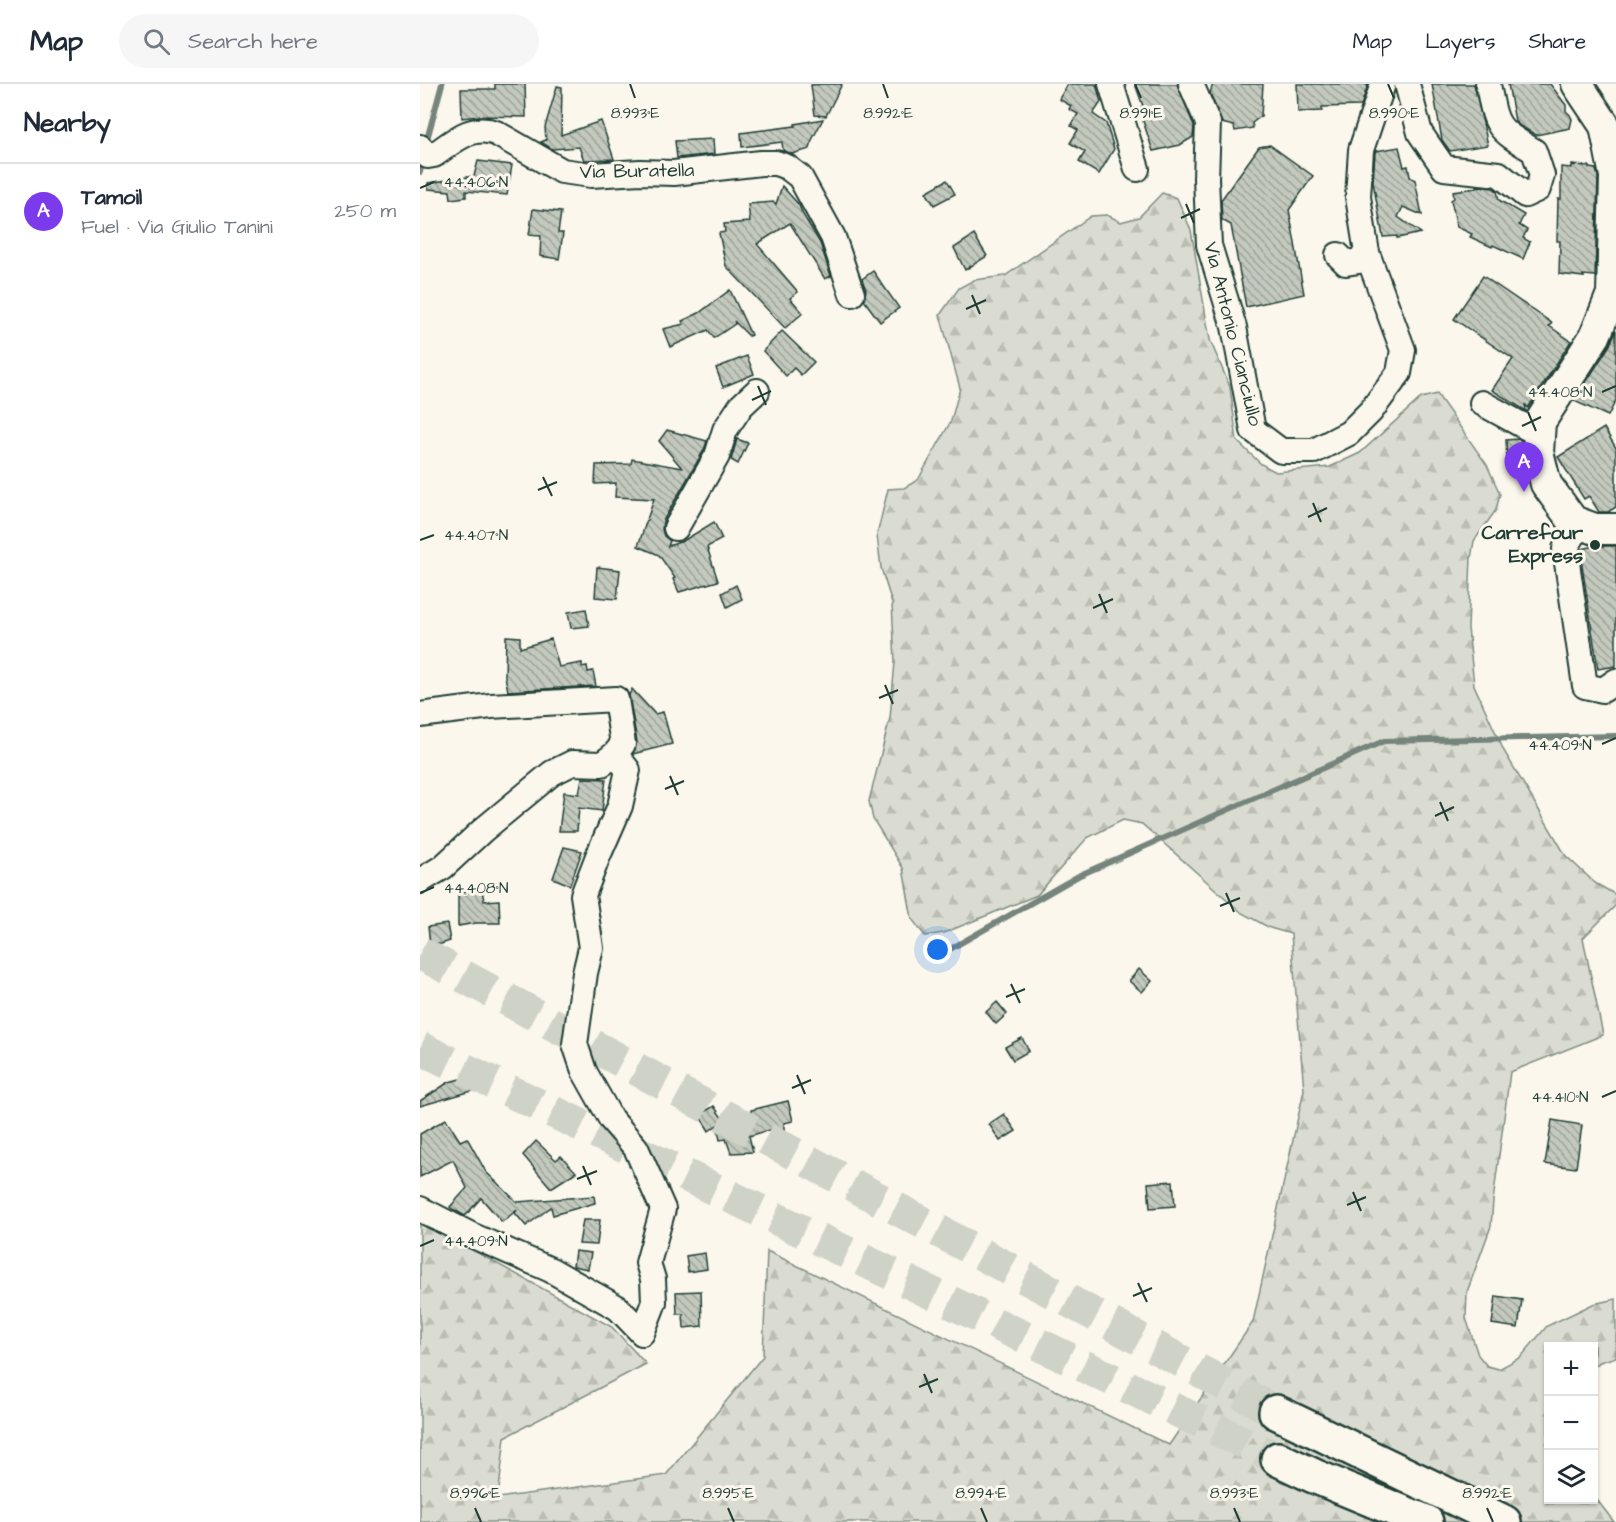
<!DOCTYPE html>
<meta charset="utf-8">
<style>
body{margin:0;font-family:"Architects Daughter",sans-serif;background:#f6f6f7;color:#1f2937}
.controls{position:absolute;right:18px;bottom:18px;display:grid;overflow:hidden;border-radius:0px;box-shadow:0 2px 4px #0004}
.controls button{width:54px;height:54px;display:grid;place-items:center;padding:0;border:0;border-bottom:2px solid #e0e1e3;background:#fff;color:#1f2937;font:30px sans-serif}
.you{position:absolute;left:518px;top:866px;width:21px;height:21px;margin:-15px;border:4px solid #fff;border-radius:50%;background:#1a73e8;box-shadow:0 0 0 9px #1a73e833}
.badge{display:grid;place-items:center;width:39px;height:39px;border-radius:50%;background:#7c3aed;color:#fff;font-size:20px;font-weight:700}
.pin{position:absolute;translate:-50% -50px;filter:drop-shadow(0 2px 3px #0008)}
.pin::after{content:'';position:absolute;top:32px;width:21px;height:18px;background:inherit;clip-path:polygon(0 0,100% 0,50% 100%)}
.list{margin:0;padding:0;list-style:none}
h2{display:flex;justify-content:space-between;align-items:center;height:78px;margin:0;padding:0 24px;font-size:26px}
h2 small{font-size:20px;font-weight:400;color:#747a83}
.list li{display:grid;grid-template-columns:39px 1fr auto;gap:18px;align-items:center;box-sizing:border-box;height:96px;padding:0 24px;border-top:2px solid #e0e1e3}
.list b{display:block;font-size:22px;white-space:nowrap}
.list p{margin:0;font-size:20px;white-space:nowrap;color:#747a83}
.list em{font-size:20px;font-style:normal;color:#747a83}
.icon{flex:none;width:33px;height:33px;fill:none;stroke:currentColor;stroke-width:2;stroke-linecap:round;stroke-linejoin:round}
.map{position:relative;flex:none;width:1196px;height:1438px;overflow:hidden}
header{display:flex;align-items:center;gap:36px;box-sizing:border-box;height:84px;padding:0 30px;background:#fff;border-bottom:2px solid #e0e1e3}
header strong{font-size:28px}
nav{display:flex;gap:33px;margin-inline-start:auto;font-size:21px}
.search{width:420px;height:54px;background:#f6f6f7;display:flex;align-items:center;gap:15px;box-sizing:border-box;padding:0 21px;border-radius:33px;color:#747a83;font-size:22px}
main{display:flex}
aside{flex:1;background:#fff}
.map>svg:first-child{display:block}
.forest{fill:url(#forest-firs);stroke:#7d8c82;stroke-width:1.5}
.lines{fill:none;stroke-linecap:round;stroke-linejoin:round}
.stream{stroke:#74847b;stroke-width:6}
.building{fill:url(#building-back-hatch);stroke:#1f3d34;stroke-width:1.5}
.highway-tunnel{stroke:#cfd2c7;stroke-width:33;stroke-dasharray:33 16;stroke-linecap:butt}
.minor-casing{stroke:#1f3d34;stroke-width:28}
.major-casing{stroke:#1f3d34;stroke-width:34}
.highway-casing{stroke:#1f3d34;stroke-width:38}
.minor{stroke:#fbf7ec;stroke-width:24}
.major{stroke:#fbf7ec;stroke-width:30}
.highway{stroke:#fbf7ec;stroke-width:33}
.ticks{fill:none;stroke:#1f3d34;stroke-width:2}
.poi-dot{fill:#1f3d34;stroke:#fbf7ec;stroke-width:2}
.labels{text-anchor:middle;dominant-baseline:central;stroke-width:6;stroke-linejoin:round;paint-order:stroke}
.street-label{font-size:20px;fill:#1f3d34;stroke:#fbf7ec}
.poi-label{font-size:20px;font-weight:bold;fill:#1f3d34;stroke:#fbf7ec;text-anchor:end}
.ticks-label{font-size:15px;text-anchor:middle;fill:#1f3d34;stroke:#fbf7ec;stroke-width:6;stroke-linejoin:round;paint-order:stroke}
</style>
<header>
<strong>Map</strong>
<div class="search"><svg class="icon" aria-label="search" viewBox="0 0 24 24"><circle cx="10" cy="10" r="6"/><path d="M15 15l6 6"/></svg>Search here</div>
<nav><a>Map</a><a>Layers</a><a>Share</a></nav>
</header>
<main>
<aside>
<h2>Nearby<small></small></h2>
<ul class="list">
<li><span class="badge">A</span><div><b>Tamoil</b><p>Fuel · Via Giulio Tanini</p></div><em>250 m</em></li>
</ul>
</aside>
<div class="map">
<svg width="1196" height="1438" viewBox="0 0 1196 1438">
<defs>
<pattern id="forest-firs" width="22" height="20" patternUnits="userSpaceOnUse" patternTransform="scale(1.5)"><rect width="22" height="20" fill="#dbdcd1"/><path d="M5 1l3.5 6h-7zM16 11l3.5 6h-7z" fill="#bcbeb4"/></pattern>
<pattern id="building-back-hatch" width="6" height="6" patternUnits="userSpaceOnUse" patternTransform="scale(1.5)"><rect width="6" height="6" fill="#c4c9be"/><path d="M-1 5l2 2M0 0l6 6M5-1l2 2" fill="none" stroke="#9fa49b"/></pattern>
</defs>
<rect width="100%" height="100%" fill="#fbf7ec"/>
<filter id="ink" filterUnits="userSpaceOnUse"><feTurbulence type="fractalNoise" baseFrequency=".0167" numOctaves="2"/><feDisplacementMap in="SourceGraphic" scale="12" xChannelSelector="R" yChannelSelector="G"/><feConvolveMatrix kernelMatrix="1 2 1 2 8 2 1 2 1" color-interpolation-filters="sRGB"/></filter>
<g filter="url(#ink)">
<polygon class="forest" points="742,109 757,114 771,146 790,256 810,303 817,357 841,380 856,388 910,383 940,369 1001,314 1017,310 1067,381 1080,410 1076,426 1054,457 1051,474 1048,544 1054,601 1084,667 1146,772 1175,799 1196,811 1196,821 1163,854 1183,951 1090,988 1073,1117 1071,1142 1047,1208 1046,1234 1058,1271 1067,1282 1079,1285 1101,1273 1127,1242 1173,1220 1196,1215 1196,1273 1180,1278 1174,1283 1174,1262 1128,1262 1128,1416 1174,1416 1174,1412 1194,1438 0,1438 0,1137 192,1243 226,1280 85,1353 78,1414 246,1391 343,1272 347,1167 749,1361 833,1238 884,1006 871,850 850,844 822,829 722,740 703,736 667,754 617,811 524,849 505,852 492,835 483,784 453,735 449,717 470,634 475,578 472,519 461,484 457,451 468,405 484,404 498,396 531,337 540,304 520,231 539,204 554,196 585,192 671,132 687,131 701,138 719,133"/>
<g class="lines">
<g class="stream">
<polyline points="6,59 22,0"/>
<polyline points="0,88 3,74"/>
<polyline points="518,872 660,791 964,657 1196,652"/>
</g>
</g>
<g class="building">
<polygon points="75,0 105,0 106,33 59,32 42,34 41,5 75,5"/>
<polygon points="404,0 422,0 406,32 395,31 391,1"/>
<polygon points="648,0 676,0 681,18 673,30 686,39 694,65 679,90 659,78 665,68 650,59 658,46 651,42 658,30 649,25 651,22 639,15"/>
<polygon points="715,0 757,0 774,42 773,53 760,61 733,67 719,25 723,22"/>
<polygon points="793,0 843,0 841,32 832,39 833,44 815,47 814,42 802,39 790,9"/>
<polygon points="877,0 948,0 941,22 902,23 902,27 878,28"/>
<polygon points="1012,0 1054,0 1068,61 1030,67 1022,56"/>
<polygon points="1088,0 1130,0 1146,21 1146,27 1150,31 1152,35 1150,44 1116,51 1100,42 1095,37"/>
<polygon points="137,2 142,3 141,51 181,37 194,75 164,76 159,63 132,65 121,58 126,56 125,43"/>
<polygon points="403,35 392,56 390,65 372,70 363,66 362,58 322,63 321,49 375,42 375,40"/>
<polygon points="293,55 294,70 257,74 255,57"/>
<polygon points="850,61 893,92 869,126 884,210 826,223 811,141 802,136 801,116 839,63"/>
<polygon points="979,63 984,83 988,82 990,93 995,96 1002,131 983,123 978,133 1001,149 977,154 977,152 963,153 953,98 955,69 956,67"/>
<polygon points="58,77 92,81 87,111 46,107 46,113 31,115 30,107 8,105 8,99 54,92"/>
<polygon points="1152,81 1169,82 1169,84 1176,85 1178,93 1175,192 1163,191 1164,193 1139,190 1140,157 1137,157 1138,115 1141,115 1141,83 1152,84"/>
<polygon points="527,96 535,110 514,121 506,108"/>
<polygon points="362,102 379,121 382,129 400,159 411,192 405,195 370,139 337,160 378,208 370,214 383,229 365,244 306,182 299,149 305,148 304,140 330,138 328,120 354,118 356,120"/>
<polygon points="1056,102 1073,104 1077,107 1079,116 1104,131 1099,141 1107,146 1103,154 1110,158 1103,175 1073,161 1072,163 1050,153 1052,150 1037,143 1031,116 1034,114 1033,107 1056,104"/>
<polygon points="113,125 141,128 138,149 143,149 139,175 120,172 121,152 109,151"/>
<polygon points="554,151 567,172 545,186 534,164"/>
<polygon points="453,187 479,224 460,238 444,216 446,206 442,195"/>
<polygon points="1063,192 1132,239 1129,242 1151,257 1108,324 1105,320 1106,327 1072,306 1093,275 1034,235"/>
<polygon points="310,206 331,251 329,252 314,237 315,240 294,254 288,246 250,263 243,245 264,240 262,237 279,229"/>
<polygon points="1196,246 1196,316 1188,332 1154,317 1190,261"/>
<polygon points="362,247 394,278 381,291 374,284 366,292 343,267"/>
<polygon points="327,272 334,290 303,303 296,284"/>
<polygon points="1184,344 1196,364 1196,423 1188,428 1179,428 1169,412 1164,415 1138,373"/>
<polygon points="247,346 287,357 284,366 243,437 242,445 244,452 250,457 248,462 263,457 294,438 302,455 287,463 298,497 259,508 253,495 255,494 239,471 218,462 234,415 195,413 196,399 175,400 176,381 211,380 212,375 262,384 239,357"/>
<polygon points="317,355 328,359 318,380 311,376"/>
<polygon points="1098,355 1101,357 1102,377 1087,377 1086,356"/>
<polygon points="1175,462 1196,462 1196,582 1178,585 1160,468 1162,465"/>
<polygon points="177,483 200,486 197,515 175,513"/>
<polygon points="316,501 322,515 307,523 302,509"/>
<polygon points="166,525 169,542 151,544 148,528"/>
<polygon points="86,552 100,553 100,564 131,555 139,583 162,579 162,583 167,582 168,588 173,587 176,602 88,607 85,592"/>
<polygon points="212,605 235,630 243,628 252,660 213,670 217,658 209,611"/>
<polygon points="162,694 186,695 182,727 159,724 157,747 139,747 144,708 159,710"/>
<polygon points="144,763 162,767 150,801 133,794"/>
<polygon points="62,806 64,817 79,816 80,839 56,839 38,842 38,807"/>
<polygon points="27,840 30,857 21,860 10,860 8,843"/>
<polygon points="719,885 732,897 722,908 709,897"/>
<polygon points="577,918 587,930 576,940 566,928"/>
<polygon points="602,954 609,967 593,976 585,963"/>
<polygon points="55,991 59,1005 0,1022 0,1017 29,998"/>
<polygon points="368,1017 373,1037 364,1039 364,1046 353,1045 329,1052 333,1068 311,1069 306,1055 300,1056 297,1041 289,1047 279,1031 294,1022 304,1037 331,1031 331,1026"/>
<polygon points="584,1030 596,1047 580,1057 569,1040"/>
<polygon points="26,1035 40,1057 47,1054 66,1088 97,1118 174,1112 175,1119 133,1131 131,1123 106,1142 95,1129 97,1126 82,1138 61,1114 45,1132 32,1125 30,1123 47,1104 33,1076 0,1093 0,1050"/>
<polygon points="1132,1036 1162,1041 1156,1084 1125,1080"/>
<polygon points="116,1057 136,1076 141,1072 156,1088 131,1104 103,1071"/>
<polygon points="753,1097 755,1122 730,1124 728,1099"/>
<polygon points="163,1136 180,1136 177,1161 159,1160"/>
<polygon points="155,1167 171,1169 168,1185 153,1182"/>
<polygon points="285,1169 287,1185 268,1188 266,1172"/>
<polygon points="281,1207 282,1242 264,1244 263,1230 257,1230 256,1208"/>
<polygon points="1076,1212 1102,1216 1098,1244 1072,1240"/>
</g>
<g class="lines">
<g class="highway-tunnel">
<polyline points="0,869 856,1328"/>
<polyline points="0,964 858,1375"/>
</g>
<defs>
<g id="minor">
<polyline points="691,0 717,85"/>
<polyline points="771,0 788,39 786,94 789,161 814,243 833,346 861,367 894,367 929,349 951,327 979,289 983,266 947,169 938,113 941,66 963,0"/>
<path d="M 987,0 L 1000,49 L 1024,84 L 1079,90 L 1105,111 L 1118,105 L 1122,91 L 1114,67 C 1076,44 1076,44 1068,0"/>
<path d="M 0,63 L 8,72 L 14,71 C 34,57 51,40 76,49 L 142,87 L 171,91 L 220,88 L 254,89 L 341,79 L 356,79 L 367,83 L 380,93 L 413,153 L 432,210"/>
<polyline points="918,171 926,179 939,177 947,169"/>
<polyline points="1062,319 1120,351"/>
<polyline points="1160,440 1145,465 1165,602 1183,606 1196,597"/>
<polyline points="256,444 297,372 305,346 321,322 337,307"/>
<polyline points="0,631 71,622 196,615 203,660 195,670 182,680 152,679 132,689 63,746 23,783 0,797"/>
<polyline points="0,1125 51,1151 131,1186 198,1224 222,1249 234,1218 233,1195 228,1179 243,1125 216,1064 191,1035 164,987 155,960 165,889 171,864 163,811 178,772 200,722 208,686 195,670"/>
</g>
<polyline id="major" points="1157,0 1185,42 1195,92 1192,210 1175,252 1120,338 1118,368 1126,400 1153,437 1175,445 1196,445"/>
<g id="highway">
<polyline points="856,1328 1084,1438"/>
<polyline points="858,1375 894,1392 1006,1438"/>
</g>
</defs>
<use href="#minor" class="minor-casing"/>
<use href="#major" class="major-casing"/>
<use href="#highway" class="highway-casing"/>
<use href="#minor" class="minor"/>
<use href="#major" class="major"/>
<use href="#highway" class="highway"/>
</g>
</g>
<path class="ticks" d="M 210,0 L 215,14M 463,0 L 468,14M 715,0 L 721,14M 968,0 L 974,14M 0,104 L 14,98M 766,120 L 774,139M 761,134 L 780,125M 552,211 L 560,230M 546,225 L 566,216M 338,302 L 346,321M 1182,308 L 1196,302M 332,316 L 351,307M 1108,328 L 1116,347M 1102,342 L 1121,333M 123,393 L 132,412M 118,406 L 137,398M 893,419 L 901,438M 888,433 L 907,424M 0,456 L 14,451M 679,510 L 687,529M 673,524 L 693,515M 465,601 L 473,620M 459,614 L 478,606M 1182,660 L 1196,654M 250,692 L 258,711M 245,705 L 264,697M 1020,718 L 1028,737M 1015,732 L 1034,723M 0,809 L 14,803M 806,809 L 814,828M 800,822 L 820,814M 591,900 L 600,919M 586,913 L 605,905M 377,991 L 385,1010M 372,1004 L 391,996M 1182,1013 L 1196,1007M 163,1082 L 171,1101M 157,1095 L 177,1087M 933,1108 L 941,1127M 927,1121 L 946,1113M 0,1162 L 14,1156M 718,1199 L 727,1218M 713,1212 L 732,1204M 504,1290 L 512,1309M 499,1303 L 518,1295M 55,1424 L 61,1438M 308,1424 L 314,1438M 561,1424 L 567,1438M 814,1424 L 820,1438M 1067,1424 L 1073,1438"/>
<circle class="poi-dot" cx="1175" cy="461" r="6"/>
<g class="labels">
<g class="street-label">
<text transform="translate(217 87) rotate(-1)">Via Buratella</text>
<text transform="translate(813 250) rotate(76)">Via Antonio Cianciullo</text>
</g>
<g class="poi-label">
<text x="1163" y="449">Carrefour<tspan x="1163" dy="23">Express</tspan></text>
</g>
</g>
<g class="ticks-label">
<text x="215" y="34">8.993°E</text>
<text x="468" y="34">8.992°E</text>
<text x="721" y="34">8.991°E</text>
<text x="974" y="34">8.990°E</text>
<text x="56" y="103">44.406°N</text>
<text x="1140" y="313">44.408°N</text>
<text x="56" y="456">44.407°N</text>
<text x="1140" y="666">44.409°N</text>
<text x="56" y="809">44.408°N</text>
<text x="1140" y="1018">44.410°N</text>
<text x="56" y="1162">44.409°N</text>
<text x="55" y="1414">8.996°E</text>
<text x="308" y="1414">8.995°E</text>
<text x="561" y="1414">8.994°E</text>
<text x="814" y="1414">8.993°E</text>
<text x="1067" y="1414">8.992°E</text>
</g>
</svg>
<div class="controls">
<button>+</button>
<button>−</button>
<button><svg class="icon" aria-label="layers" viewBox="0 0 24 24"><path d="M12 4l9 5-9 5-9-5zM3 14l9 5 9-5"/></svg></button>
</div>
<div class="you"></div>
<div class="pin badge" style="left:1104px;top:408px">A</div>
</div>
</main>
